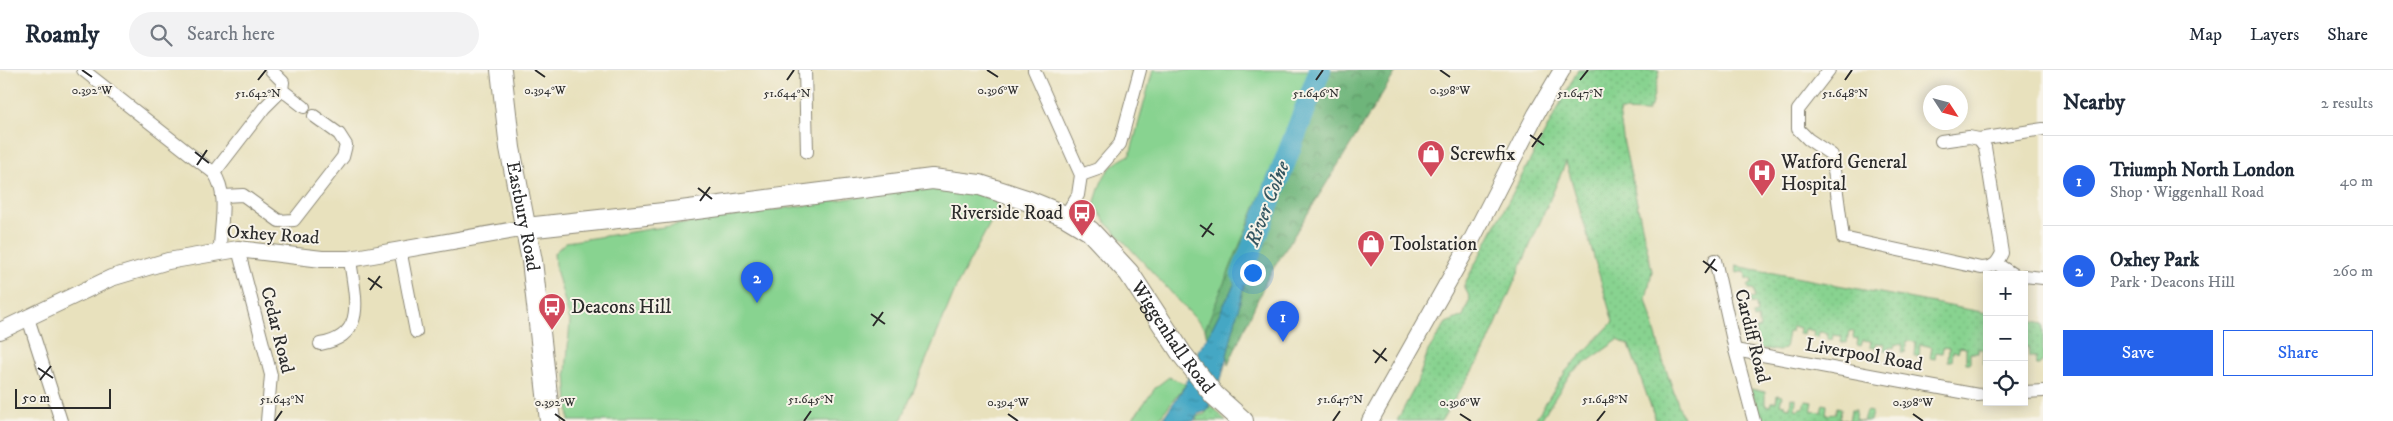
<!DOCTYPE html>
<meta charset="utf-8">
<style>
body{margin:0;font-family:"IM FELL DW Pica",serif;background:#f2f2f3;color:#1f2937}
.controls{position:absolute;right:15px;bottom:15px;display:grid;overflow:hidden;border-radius:0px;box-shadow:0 2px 12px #0003}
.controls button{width:45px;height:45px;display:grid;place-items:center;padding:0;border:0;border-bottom:1px solid #e0e1e3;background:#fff;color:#1f2937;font:25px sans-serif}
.compass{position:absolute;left:1923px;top:15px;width:45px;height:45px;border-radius:50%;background:#fff;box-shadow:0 2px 12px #0003;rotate:126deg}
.scale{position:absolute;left:15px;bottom:12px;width:96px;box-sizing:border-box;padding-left:5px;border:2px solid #2b2b2b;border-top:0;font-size:14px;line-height:18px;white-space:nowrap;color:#2b2b2b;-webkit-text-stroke:4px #f7f3e8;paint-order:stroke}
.you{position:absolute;left:1252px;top:202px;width:18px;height:18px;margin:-12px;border:4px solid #fff;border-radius:50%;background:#1a73e8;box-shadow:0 0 0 8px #1a73e833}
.badge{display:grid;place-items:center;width:32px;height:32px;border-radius:50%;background:#2563eb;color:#fff;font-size:16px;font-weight:700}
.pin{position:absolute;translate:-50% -41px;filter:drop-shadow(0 1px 2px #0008)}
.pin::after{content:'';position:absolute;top:26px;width:18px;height:15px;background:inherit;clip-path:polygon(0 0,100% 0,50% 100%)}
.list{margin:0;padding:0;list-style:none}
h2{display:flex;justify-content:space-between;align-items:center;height:65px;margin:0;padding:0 20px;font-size:21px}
h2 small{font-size:16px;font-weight:400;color:#747a83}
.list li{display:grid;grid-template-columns:32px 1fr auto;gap:15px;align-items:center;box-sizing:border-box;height:90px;padding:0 20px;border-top:1px solid #e0e1e3}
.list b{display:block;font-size:19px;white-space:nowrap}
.list p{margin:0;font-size:16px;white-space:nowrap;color:#747a83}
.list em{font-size:16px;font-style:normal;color:#747a83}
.actions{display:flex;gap:10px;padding:15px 20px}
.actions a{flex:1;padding:11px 0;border:1px solid #2563eb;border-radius:0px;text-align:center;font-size:18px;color:#2563eb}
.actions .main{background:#2563eb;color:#fff}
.icon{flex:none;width:28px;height:28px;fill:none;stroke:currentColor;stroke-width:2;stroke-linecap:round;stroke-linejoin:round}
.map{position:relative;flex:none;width:2043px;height:351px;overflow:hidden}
header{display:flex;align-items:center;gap:30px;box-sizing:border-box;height:70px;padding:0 25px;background:#fff;border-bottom:1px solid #e0e1e3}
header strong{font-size:24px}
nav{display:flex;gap:28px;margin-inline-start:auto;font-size:18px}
.search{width:350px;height:45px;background:#f2f2f3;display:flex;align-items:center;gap:12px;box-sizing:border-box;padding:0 18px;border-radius:28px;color:#747a83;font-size:19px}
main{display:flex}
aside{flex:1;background:#fff}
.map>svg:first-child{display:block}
.grass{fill:url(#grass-dots);stroke:#5a7f5e}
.forest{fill:url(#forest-crowns);stroke:#4c7052}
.park{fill:#88d390;stroke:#5a7f5e}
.water{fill:url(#water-ripples);stroke:#386978}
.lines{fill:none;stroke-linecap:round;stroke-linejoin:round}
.river{stroke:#44a7c4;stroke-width:22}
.minor-casing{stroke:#8a8674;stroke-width:14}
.tertiary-casing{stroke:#8a8674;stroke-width:18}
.primary-casing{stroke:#8a8674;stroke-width:22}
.minor{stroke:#fff;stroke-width:12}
.tertiary{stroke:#fff;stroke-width:16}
.primary{stroke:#fff;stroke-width:20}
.ticks{fill:none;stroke:#2b2b2b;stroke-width:2}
.labels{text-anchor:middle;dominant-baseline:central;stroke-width:4;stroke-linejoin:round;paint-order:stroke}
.poi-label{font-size:19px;fill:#2b2b2b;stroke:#f7f3e8;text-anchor:start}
.street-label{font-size:19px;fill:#2b2b2b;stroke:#f7f3e8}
.water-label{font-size:20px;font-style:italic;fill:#345661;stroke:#f7f3e8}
.ticks-label{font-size:12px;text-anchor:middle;fill:#2b2b2b;stroke:#f7f3e8;stroke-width:4;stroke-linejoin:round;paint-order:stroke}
</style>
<header>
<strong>Roamly</strong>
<div class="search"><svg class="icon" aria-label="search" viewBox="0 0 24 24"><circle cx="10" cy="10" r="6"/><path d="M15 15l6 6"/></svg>Search here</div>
<nav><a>Map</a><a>Layers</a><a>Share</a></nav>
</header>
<main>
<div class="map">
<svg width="2043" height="351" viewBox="0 0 2043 351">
<defs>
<pattern id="grass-dots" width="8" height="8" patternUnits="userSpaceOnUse" patternTransform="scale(1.25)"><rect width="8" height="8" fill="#88d390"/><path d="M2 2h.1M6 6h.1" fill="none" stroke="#76b57c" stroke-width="1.8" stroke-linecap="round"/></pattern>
<pattern id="forest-crowns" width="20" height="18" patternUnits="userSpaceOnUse" patternTransform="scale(1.25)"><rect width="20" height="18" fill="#6eb57a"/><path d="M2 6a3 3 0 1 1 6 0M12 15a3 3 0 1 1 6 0" fill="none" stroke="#5b9364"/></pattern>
<pattern id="water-ripples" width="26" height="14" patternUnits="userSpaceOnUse" patternTransform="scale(1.25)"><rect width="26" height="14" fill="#44a7c4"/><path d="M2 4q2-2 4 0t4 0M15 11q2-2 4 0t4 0" fill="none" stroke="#39889f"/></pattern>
</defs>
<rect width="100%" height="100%" fill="#f7f3e8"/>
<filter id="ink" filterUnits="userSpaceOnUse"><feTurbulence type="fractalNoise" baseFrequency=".02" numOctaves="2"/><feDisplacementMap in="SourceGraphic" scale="10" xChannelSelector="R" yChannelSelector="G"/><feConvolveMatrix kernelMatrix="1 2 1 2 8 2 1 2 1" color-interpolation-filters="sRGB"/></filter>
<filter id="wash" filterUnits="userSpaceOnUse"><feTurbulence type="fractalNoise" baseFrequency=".0096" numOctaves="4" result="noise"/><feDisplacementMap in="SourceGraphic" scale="20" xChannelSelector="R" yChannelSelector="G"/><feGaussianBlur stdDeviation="1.12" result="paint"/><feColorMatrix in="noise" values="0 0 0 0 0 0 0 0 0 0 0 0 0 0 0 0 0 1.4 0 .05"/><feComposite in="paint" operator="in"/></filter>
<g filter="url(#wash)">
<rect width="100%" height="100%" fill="#e8e1bd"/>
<g class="grass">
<polygon points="1578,0 1660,0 1651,36 1647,42 1619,41 1624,74 1652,201 1646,229 1663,291 1684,351 1656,351 1629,275 1618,270 1571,303 1540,351 1534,351 1566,301 1613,252 1566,92 1484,282 1441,351 1397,351 1417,313 1428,281 1446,253 1463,246 1470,229 1464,215"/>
<polygon points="1736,196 1987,243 1987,294 1983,293 1983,279 1978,279 1978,283 1970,283 1970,293 1966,293 1966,278 1960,277 1958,282 1953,281 1952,291 1948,291 1949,278 1943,277 1942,283 1936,282 1935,289 1930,288 1932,277 1920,274 1919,286 1915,286 1916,272 1907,271 1905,283 1902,283 1903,275 1895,274 1894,278 1890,277 1888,280 1884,280 1885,274 1877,273 1875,278 1870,277 1871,271 1863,270 1861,276 1857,275 1858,269 1853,268 1854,261 1849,261 1847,273 1841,272 1842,266 1833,265 1832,270 1827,269 1828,263 1819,262 1818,267 1813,266 1814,261 1805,259 1804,265 1799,264 1800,258 1792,256 1791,262 1788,262 1785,278 1779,281 1758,278 1755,259 1760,258 1758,248 1754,249 1753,245 1757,244 1756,234 1751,233 1750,229 1755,228 1754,219 1749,219 1748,215 1752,214 1751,209 1746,209 1745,201 1737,203"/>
<polygon points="2024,250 2043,254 2043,291 2039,295 2036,295 2036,287 2029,287 2028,277 2024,277"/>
<polygon points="1751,319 1765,322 1765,335 1770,336 1771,332 1776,332 1777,325 1782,326 1780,334 1785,335 1785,337 1790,338 1791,328 1796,329 1795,339 1799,340 1800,338 1804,338 1806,331 1813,332 1811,341 1821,342 1823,334 1827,335 1826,345 1835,344 1837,337 1841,338 1840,349 1849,351 1851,340 1856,340 1855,349 1863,351 1866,341 1872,342 1870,351 1762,351"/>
<polygon points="1211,335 1226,351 1196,351 1198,346 1205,344"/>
</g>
<polygon class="forest" points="1309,0 1397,0 1267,209 1228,295 1227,283 1253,178 1207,268 1205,259 1307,12"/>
<g class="park">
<path d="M 1153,0 L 1309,0 L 1307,12 L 1205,259 L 1105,151 L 1094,135 C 1102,109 1104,97 1130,85 Z"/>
<polygon points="953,115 1001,133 957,215 901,351 569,351 566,303 570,251 555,195 554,183 566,172 884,123"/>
<polygon points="1169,307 1186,314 1157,351 1131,351 1156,317"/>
</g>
<polygon class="water" points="1254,175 1222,306 1207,341 1198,344 1194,351 1161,351 1185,316 1199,279 1207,268"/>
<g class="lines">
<polyline class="river" points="1242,204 1320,0"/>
</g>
</g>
<g filter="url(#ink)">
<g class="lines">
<defs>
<g id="minor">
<path d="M 83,0 L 214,103 C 229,125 220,154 220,180"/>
<polyline points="271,0 283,12 282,20 304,37"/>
<polyline points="805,0 807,82"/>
<polyline points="1034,0 1081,105 1078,125 1065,146"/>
<path d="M 1829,0 L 1798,40 L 1798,59 L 1808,69 L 1832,85 L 1843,168 L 1981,198 C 1994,197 1997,194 2002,183 L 1985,77 L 1979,69 L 1969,67 L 1941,71"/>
<polyline points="1979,69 2043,59"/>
<polyline points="214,103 264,38 282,20"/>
<polyline points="1081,105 1098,99 1120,74 1140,0"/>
<polyline points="223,126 243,125 279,151 294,150 343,87 346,75 339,64 314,46"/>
<polyline points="238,179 271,305 267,351"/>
<polyline points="400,179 416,262"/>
<polyline points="1715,190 1735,280 1754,351"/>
<polyline points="1997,194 2014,205"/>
<polyline points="2024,206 2043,208"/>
<polyline points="28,248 61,351"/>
<path d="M 320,274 C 369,266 354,225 350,189"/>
<polyline points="1735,280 1978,325 1987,324"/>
<polyline points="2024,322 2043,321"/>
</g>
<g id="tertiary">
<polyline points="0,261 111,208 168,191 238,179 322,189 350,189 526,158"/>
<polyline points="1370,351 1470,173 1536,44 1562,0"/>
</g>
<g id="primary">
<path id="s1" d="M 501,0 L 510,78 L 532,191 L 550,351"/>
<path id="s2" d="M 526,158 L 673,142 L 932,109 L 980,115 L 1026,130 L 1065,146 L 1090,161 L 1129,203 L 1182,284 L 1214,325 L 1243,351"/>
</g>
</defs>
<use href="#minor" class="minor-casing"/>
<use href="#tertiary" class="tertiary-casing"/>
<use href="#primary" class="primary-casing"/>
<use href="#minor" class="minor"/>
<use href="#tertiary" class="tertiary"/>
<use href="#primary" class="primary"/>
</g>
</g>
<path class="ticks" d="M 82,0 L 92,7M 535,0 L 545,7M 987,0 L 998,7M 1440,0 L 1450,7M 258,10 L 266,0M 787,10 L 794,0M 1316,10 L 1323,0M 1580,10 L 1588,0M 1845,10 L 1852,0M 1530,65 L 1544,75M 1532,77 L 1542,63M 195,82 L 209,93M 197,95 L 207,80M 698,118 L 712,129M 700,131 L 710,117M 1200,155 L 1214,165M 1202,167 L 1212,153M 1703,191 L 1717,201M 1705,203 L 1715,189M 368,208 L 382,218M 370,220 L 380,206M 871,244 L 885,254M 873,256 L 883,242M 1373,280 L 1387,291M 1375,293 L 1386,278M 38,298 L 53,308M 40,310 L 51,296M 555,344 L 565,351M 1008,344 L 1018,351M 1460,344 L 1471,351M 1913,344 L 1923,351M 275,351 L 282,341M 804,351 L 811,341M 1333,351 L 1340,341M 1597,351 L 1605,341"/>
<defs>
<symbol id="shop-pin" viewBox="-11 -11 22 30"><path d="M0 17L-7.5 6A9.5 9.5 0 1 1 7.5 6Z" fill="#d1495b" stroke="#f7f3e8"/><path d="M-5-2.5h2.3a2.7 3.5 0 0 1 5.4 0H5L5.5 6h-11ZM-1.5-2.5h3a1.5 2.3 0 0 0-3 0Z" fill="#fff"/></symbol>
<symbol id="hospital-pin" viewBox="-11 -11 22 30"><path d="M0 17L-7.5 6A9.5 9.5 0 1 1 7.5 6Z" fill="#d1495b" stroke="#f7f3e8"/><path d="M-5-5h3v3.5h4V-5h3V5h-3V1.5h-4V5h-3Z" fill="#fff"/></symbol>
<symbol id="bus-pin" viewBox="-11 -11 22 30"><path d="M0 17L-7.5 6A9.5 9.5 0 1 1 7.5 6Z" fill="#d1495b" stroke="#f7f3e8"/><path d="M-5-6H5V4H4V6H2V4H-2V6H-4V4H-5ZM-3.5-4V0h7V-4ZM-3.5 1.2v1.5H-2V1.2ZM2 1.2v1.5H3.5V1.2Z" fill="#fff"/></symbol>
</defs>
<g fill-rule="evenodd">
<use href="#shop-pin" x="1415" y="68" width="32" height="43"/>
<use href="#hospital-pin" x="1746" y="87" width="32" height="43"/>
<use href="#bus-pin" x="1066" y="127" width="32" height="43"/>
<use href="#shop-pin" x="1355" y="158" width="32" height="43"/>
<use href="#bus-pin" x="536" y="221" width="32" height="43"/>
</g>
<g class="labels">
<g class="poi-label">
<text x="1450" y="84">Screwfix</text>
<text x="1781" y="92">Watford General<tspan x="1781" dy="22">Hospital</tspan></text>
<text x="1063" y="143" text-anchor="end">Riverside Road</text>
<text x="1390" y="174">Toolstation</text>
<text x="571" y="237">Deacons Hill</text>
</g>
<g class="street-label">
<text stroke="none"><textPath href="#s1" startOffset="148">Eastbury Road</textPath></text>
<text transform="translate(273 165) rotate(4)">Oxhey Road</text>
<text transform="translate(277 260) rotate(76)">Cedar Road</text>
<text transform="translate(1752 266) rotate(76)">Cardiff Road</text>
<text stroke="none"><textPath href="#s2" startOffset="712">Wiggenhall Road</textPath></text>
<text transform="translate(1864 285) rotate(10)">Liverpool Road</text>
</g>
<g class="water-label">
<text transform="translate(1268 134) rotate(-69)">River Colne</text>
</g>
</g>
<g class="ticks-label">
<text x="998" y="24">0.396°W</text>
<text x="1450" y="24">0.398°W</text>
<text x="92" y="24">0.392°W</text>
<text x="545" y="24">0.394°W</text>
<text x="258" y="27">51.642°N</text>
<text x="1316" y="27">51.646°N</text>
<text x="787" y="27">51.644°N</text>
<text x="1580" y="27">51.647°N</text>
<text x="1845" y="27">51.648°N</text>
<text x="282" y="333">51.643°N</text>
<text x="811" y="333">51.645°N</text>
<text x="1340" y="333">51.647°N</text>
<text x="1605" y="333">51.648°N</text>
<text x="555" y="336">0.392°W</text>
<text x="1008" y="336">0.394°W</text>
<text x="1460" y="336">0.396°W</text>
<text x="1913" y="336">0.398°W</text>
</g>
</svg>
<div class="controls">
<button>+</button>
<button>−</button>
<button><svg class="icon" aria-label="locate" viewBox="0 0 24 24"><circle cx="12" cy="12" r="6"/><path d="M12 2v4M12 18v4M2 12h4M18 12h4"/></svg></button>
</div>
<svg class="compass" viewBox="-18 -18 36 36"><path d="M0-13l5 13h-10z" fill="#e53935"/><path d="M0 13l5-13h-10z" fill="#747a83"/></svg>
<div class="scale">50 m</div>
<div class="you"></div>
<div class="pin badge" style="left:1283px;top:272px">1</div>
<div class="pin badge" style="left:757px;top:233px">2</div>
</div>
<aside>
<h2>Nearby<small>2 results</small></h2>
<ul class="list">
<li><span class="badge">1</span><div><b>Triumph North London</b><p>Shop · Wiggenhall Road</p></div><em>40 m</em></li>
<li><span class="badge">2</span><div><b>Oxhey Park</b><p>Park · Deacons Hill</p></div><em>260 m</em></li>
</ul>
<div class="actions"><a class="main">Save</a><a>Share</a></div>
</aside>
</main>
